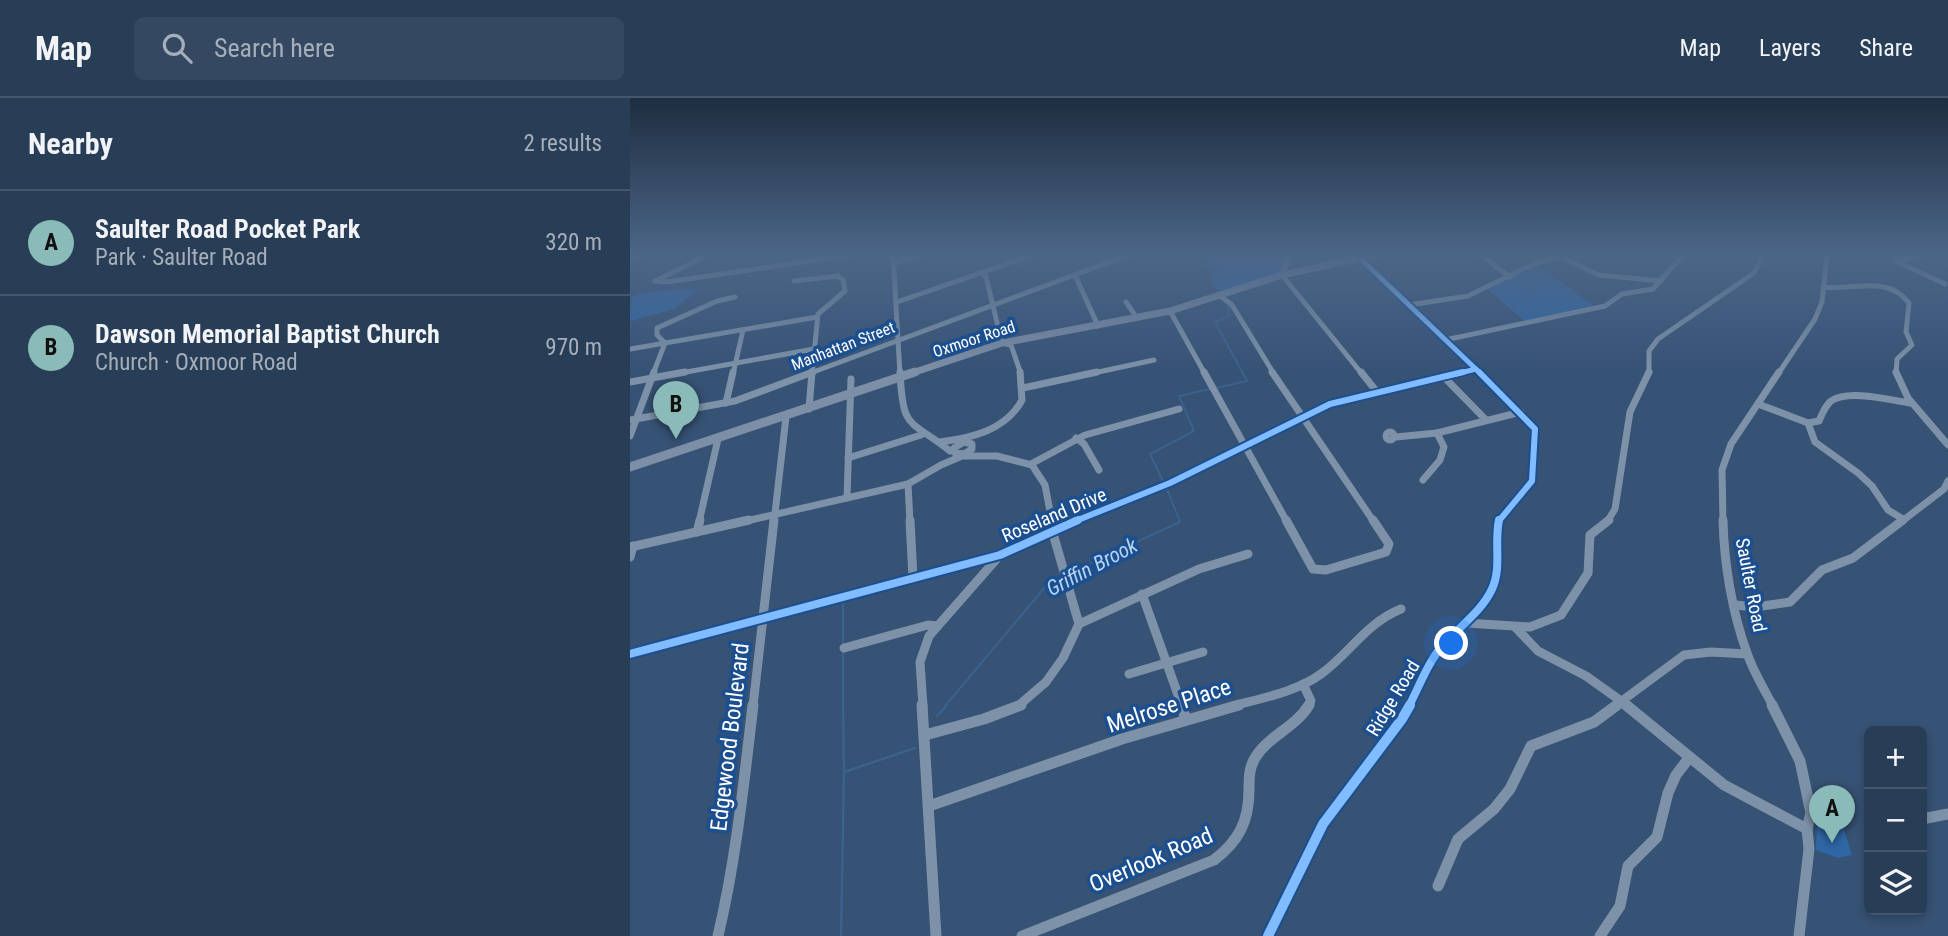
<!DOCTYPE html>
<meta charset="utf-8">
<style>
body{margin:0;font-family:"Roboto Condensed",sans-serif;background:#344961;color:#f1f3f6}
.controls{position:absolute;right:21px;bottom:21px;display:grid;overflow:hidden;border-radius:10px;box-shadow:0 4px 10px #0003}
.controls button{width:63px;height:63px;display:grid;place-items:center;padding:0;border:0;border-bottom:2px solid #44576d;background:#283e57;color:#f1f3f6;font:35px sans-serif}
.you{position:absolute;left:822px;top:546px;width:24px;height:24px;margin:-18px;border:5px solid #fff;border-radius:50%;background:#1a73e8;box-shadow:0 0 0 10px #1a73e833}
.badge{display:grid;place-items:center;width:46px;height:46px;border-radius:50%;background:#8bbbb9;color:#111;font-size:23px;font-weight:700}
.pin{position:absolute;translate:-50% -58px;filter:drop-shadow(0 2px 4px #0008)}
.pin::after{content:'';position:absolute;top:37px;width:24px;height:21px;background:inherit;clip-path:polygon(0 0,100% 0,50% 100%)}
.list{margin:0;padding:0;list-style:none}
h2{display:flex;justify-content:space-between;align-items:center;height:91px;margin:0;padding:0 28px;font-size:30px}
h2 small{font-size:23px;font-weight:400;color:#a5aeba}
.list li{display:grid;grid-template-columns:46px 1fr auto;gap:21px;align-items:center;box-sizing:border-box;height:105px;padding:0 28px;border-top:2px solid #44576d}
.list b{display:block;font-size:26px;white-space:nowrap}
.list p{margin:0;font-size:23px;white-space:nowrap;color:#a5aeba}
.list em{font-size:23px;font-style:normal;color:#a5aeba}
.icon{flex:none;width:38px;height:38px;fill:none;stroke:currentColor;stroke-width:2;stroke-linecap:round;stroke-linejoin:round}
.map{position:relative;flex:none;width:1318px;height:838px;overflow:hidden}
header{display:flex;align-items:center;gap:42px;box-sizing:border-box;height:98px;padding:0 35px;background:#283e57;border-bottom:2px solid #44576d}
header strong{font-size:33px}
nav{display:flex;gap:38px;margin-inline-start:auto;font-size:24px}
.search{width:490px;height:63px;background:#344961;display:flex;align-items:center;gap:18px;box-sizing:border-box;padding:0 24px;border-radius:10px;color:#a5aeba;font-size:26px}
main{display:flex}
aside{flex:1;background:#283e57}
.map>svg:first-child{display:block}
.green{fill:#2f66a5}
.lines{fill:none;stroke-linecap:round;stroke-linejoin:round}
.stream-far1{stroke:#3b618d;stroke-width:2}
.stream{stroke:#3b618d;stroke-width:2.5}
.minor-far3{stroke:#7d92a8;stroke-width:5}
.minor-far2{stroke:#7d92a8;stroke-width:7}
.minor-far1{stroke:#7d92a8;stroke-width:9}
.minor{stroke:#7d92a8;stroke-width:11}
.major-far1{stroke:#7d8ea7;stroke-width:7}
.major{stroke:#7d8ea7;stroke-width:9}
.cycleway-far3-casing{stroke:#1b4f8f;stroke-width:9}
.cycleway-far2-casing{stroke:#1b4f8f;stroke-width:10}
.cycleway-far1-casing{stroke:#1b4f8f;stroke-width:12}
.cycleway-casing{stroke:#1b4f8f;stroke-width:14}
.cycleway-far3{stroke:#80bcff;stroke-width:5}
.cycleway-far2{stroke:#80bcff;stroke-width:6}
.cycleway-far1{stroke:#80bcff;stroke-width:8}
.cycleway{stroke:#80bcff;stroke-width:10}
.labels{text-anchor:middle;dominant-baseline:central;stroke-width:7;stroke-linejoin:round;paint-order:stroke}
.far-street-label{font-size:16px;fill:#fff;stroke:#1b4f8f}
.street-label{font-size:19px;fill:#fff;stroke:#1b4f8f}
.water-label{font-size:21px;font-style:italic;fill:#b5d3f5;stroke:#1b4f8f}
.near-street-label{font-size:23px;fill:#fff;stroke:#1b4f8f}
</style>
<header>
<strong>Map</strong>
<div class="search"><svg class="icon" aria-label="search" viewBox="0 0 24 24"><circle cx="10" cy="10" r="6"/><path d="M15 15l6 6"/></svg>Search here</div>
<nav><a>Map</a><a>Layers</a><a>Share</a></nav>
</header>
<main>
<aside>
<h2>Nearby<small>2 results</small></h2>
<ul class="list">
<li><span class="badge">A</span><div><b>Saulter Road Pocket Park</b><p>Park · Saulter Road</p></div><em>320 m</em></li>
<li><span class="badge">B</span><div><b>Dawson Memorial Baptist Church</b><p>Church · Oxmoor Road</p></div><em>970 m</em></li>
</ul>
</aside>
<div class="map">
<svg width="1318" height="838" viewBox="0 0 1318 838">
<rect width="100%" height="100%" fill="#365274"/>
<g class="green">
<polygon points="568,157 655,157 648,175 592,194 582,188 583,171 577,169 577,163"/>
<polygon points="906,167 967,210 897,225 857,191"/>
<path d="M 70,191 L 44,211 L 0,223 C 0,217 0,205 2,200 C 8,191 57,192 70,191 Z"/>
<polygon points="1187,723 1213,729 1222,757 1208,760 1186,752"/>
</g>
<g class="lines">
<g class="stream-far1">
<polyline points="575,157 589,168 586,184 588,189"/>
<path d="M 882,210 C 899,202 905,187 904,169"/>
<polyline points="586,290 617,283 585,224 600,217 598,209"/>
<polyline points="533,383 520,356 564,333 549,298 580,291"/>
<polyline points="437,476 550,424 537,391"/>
<polyline points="213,505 213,546"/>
<polyline points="213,555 213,608"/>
<polyline points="315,608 416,488 432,479"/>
</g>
<g class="stream">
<polyline points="213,607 214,672"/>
<polyline points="307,618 317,607"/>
<polyline points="211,838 214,674 285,650"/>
</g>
<g class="minor-far3">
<polyline points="263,157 270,276"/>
<polyline points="851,157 880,179"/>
<polyline points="1295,157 1266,163 1315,186"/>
<polyline points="929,158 969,177 1031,183"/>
<polyline points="731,161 851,276"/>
<polyline points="264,165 292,157"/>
<polyline points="351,175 356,179 372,245 381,247 391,276"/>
<polyline points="445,177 468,228"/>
<polyline points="652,177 732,276"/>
<polyline points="25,183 37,184 220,157"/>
<polyline points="25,183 78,157"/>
<polyline points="164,183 208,178 213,182 215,193 188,216 182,276"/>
<path d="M 1193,189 C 1224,193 1257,176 1279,205 L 1276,234 L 1282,247 L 1267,261 L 1266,276"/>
<polyline points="589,197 602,207 644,276"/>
<polyline points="267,204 402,157"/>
<polyline points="496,204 507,220"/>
<polyline points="779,207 838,198 903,166 937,157"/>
<polyline points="540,213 575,276"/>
<polyline points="815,242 975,208 992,196 1023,191 1053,157"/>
<polyline points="35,245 27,237 27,230 87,203 105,199"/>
<polyline points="0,251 187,219"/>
<polyline points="23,276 35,245"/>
<polyline points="45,276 184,251"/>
<polyline points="103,276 113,232"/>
<polyline points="178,276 498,157"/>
<polyline points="459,276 524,262"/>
<polyline points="826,276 846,271"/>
<polyline points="1019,276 1019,253 1028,241 1124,175 1133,157"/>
<polyline points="1148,276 1185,221 1192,204 1197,157"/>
</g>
<g class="minor-far2">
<path d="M 270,274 C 273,333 278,320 320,353"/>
<polyline points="574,274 657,424"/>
<polyline points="642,274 744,424"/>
<polyline points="731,274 747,294"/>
<polyline points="849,274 905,331 902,383 868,424"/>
<polyline points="1266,274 1278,300 1318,347"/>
<polyline points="814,279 856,322"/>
<polyline points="0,284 55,274"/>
<polyline points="393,290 467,274"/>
<polyline points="96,305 103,274"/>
<path d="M 1128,306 L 1178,325 L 1189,323 C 1192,316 1195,308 1201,303 C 1218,291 1260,302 1280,305"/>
<polyline points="179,311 182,274"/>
<polyline points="0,322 105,303 183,274"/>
<polyline points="1178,325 1185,344 1228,375 1242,388 1258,412 1273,421"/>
<circle cx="760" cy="338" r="4"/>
<polyline points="0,338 24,274"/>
<polyline points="766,339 807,335 891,314"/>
<polyline points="446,340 454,346 469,372"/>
<path d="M 310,344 C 342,340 376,332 392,302 L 390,274"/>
<polygon points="334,344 342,346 342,351 334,356 325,355 324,350"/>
<polyline points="218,360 291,337"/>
<polyline points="401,366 455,337 549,311"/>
<polyline points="793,382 810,362 814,349 807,335"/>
<polyline points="278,386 280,424"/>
<polyline points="217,400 221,281"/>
<polyline points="69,424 88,341"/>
<polyline points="112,424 278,386 311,367 332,358 367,358 402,367 415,387 422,424"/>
<polyline points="144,424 156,319"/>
<polyline points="443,424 540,385 700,306 833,274"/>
<polyline points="977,424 985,411 1000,314 1019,274"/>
<polyline points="1093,424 1092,372 1101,346 1149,274"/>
<polyline points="1271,424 1314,391 1318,383"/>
</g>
<g class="minor-far1">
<polyline points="280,422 283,480"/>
<polyline points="422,422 422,432 449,526"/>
<polyline points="656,422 683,471 696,472 756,454 759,446 743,422"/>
<path d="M 1093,422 C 1094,465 1102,514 1117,555 C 1123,573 1134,591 1143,608"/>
<polyline points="67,434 70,422"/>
<polyline points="0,449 119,422"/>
<polyline points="0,459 3,448"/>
<polyline points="512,496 552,608"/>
<polyline points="1105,507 1125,509 1160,504 1192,472 1223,460 1273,422"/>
<polyline points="836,525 900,529 931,517 958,475 960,437 979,422"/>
<polyline points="886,530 908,553 956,578 998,608"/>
<polyline points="214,550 298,527 307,528"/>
<polyline points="0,556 370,457 448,422"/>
<polyline points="499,576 573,554"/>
<polyline points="673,586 681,603 678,608"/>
<polyline points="123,608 144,422"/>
<polyline points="293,608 290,564 299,538 370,457"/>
<polyline points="388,608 416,584 433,560 449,526 569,471 618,456"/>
<path d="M 603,608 C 632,600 666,594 691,576 C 720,555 736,525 771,511"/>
<path d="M 779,608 C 789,589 798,564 813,547 C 829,529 852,513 862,491 C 872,470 864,444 869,422"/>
<polyline points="985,608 1054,557 1081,554 1117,556"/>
</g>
<g class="minor">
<polyline points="292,607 306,838"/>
<polyline points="551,607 556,621"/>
<polyline points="996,607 1094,687 1177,731"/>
<polyline points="1142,607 1170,663 1181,715 1177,731 1179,751 1169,838"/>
<polyline points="295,637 354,621 391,607"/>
<polyline points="299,708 492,641 609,607"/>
<polyline points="1292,721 1318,716"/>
<polyline points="808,788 828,741 864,711 880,691 901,648 964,624 987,607"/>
<path d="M 88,838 C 106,762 114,684 123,607"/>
<path d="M 392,838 L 584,762 C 609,743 619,723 619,692 C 619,680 619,670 625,660 C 638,638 666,629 679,607"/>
<polyline points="638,838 693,726 772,621 780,607"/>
<polyline points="970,838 990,808 998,768 1027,739 1038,695 1046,677 1059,660"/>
</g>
<g class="major-far1">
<polyline points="0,159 8,157"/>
<polyline points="652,177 659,157"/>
<polyline points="279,276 372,245 540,213 652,177 744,157"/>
</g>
<polyline class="major" points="0,369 285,274"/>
<defs>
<g id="cycleway-far3">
<polyline points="731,161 851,276"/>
<polyline points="826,276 846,271"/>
</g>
<g id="cycleway-far2">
<polyline points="849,274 905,331 902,383 868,424"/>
<polyline points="443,424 540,385 700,306 833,274"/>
</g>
<g id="cycleway-far1">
<polyline points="0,556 370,457 448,422"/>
<path d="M 779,608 C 789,589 798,564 813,547 C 829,529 852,513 862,491 C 872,470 864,444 869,422"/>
</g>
<polyline id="cycleway" points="638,838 693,726 772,621 780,607"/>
</defs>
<use href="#cycleway-far3" class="cycleway-far3-casing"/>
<use href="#cycleway-far2" class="cycleway-far2-casing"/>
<use href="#cycleway-far1" class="cycleway-far1-casing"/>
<use href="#cycleway" class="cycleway-casing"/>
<use href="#cycleway-far3" class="cycleway-far3"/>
<use href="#cycleway-far2" class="cycleway-far2"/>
<use href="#cycleway-far1" class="cycleway-far1"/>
<use href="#cycleway" class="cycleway"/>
</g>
<linearGradient id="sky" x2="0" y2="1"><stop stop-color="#1e2d40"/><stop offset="0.57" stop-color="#4c6688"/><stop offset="1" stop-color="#4c6688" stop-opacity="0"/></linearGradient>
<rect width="1318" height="274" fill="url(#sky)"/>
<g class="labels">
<g class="far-street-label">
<text transform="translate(344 241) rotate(-18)">Oxmoor Road</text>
<text transform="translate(213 248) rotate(-21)">Manhattan Street</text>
</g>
<g class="street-label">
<text transform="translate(424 417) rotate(-23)">Roseland Drive</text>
<text transform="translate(1121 487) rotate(79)">Saulter Road</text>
<text transform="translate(763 600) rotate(-59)">Ridge Road</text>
</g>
<g class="water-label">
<text transform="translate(462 469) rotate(-28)">Griffin Brook</text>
</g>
<g class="near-street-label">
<text transform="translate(539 608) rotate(-18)">Melrose Place</text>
<text transform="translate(100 639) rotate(-83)">Edgewood Boulevard</text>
<text transform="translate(521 762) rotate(-23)">Overlook Road</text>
</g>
</g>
</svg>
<div class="controls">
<button>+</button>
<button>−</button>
<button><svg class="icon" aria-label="layers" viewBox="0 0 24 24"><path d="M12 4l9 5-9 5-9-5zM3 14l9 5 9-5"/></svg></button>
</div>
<div class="you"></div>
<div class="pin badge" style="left:1202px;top:745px">A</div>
<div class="pin badge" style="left:46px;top:341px">B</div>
</div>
</main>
